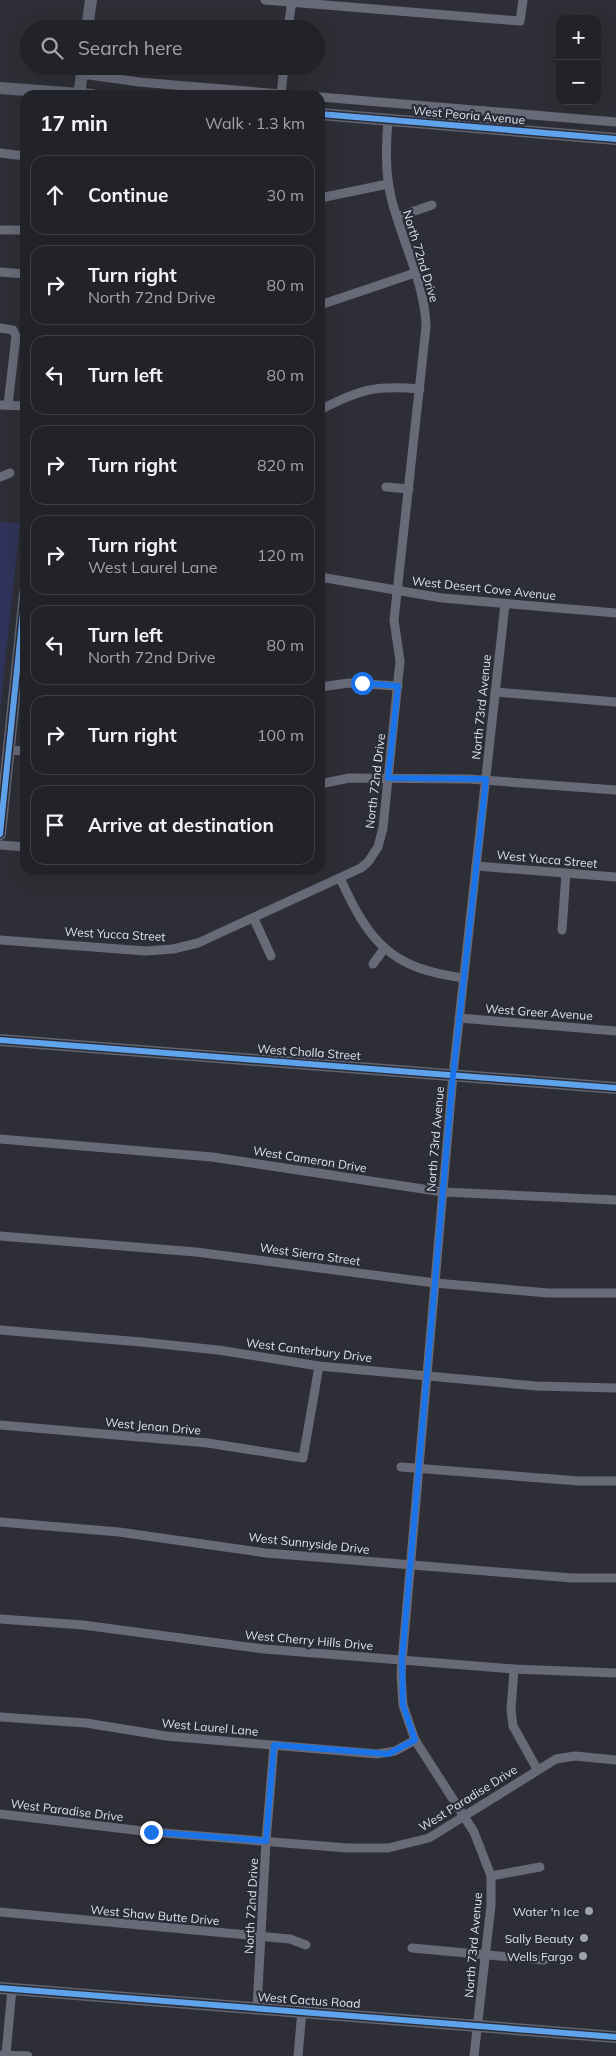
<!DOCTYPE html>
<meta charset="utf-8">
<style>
body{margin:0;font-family:Mulish,sans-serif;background:#2e2f34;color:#f1f3f6}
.controls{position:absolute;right:15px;top:15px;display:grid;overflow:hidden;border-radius:10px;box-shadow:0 5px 20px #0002}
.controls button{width:45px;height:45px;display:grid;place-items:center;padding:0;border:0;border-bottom:1px solid #3f4045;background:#222328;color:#f1f3f6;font:25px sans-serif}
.stop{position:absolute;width:15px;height:15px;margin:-11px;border:4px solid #1a73e8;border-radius:50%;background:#fff}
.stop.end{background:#1a73e8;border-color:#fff;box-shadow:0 1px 5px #0008}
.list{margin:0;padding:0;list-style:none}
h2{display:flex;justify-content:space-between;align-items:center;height:65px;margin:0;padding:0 20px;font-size:21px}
h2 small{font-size:16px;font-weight:400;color:#a2a4a8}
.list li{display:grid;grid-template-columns:32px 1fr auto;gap:15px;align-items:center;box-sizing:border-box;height:80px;margin:0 10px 10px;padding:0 10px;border:1px solid #3f4045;border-radius:15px}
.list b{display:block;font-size:19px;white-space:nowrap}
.list p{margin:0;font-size:16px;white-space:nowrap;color:#a2a4a8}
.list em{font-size:16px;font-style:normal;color:#a2a4a8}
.icon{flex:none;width:28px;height:28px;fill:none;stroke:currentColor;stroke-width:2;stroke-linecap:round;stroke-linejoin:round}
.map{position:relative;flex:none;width:616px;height:2056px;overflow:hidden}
.search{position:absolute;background:#222328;box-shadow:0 5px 20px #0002;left:20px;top:20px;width:305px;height:55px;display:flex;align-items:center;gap:12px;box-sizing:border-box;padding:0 18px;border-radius:28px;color:#a2a4a8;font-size:19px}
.panel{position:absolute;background:#222328;box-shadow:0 5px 20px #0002;left:20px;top:90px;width:305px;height:785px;border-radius:15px}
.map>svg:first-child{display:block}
.green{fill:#30345a}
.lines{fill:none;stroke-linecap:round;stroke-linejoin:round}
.street{stroke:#696a78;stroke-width:9}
.secondary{stroke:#616572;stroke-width:12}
.cycleway-casing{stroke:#2a2c39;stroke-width:9}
.cycleway{stroke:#60a3ed;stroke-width:6}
.route{stroke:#1a73e8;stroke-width:6}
.poi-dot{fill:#a1a3aa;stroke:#2a2c39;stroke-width:2}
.labels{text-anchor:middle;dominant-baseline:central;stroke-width:4.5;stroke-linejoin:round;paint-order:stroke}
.street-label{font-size:12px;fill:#dfe1e9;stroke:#2a2c39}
.poi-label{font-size:12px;fill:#dfe1e9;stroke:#2a2c39;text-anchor:end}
</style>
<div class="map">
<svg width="616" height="2056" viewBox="0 0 616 2056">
<rect width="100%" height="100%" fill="#2e2f36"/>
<polygon class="green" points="0,522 20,523 0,712"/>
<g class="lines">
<g class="street">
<polyline points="265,0 520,21 523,0"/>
<polyline points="288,29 292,0"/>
<polyline points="82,74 139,82 293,95"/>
<polyline points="281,95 284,66"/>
<polyline points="320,97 616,122"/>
<polyline points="0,153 25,156"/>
<polyline points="320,198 388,184"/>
<polyline points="397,217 432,205"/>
<polyline points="0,230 22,230 25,225"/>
<polyline points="0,272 25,274"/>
<polyline points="320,305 415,273"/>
<polyline points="0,328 13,330 16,336 8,405"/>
<polyline points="0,405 23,406"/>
<path d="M 320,410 C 360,389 376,385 420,389"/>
<polyline points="0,477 10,473"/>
<polyline points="386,487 409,489"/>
<polyline points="320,577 442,598 616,613"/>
<polyline points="320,687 349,683 398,686"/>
<polyline points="495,692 616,702"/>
<polyline points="8,750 25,751"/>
<polyline points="320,784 349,778 469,779 616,790"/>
<polyline points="0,845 25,847"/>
<polyline points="476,866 616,877"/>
<path d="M 340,878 C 369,942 391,969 464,978"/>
<polyline points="254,919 271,956"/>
<polyline points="562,930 566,873"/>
<path d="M 0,940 L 146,951 L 173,949 L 198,943 L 361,868 L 368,862 L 378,847 L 383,828 L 400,661 L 394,620 L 426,327 C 425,282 401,240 391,197 C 385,171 386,146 388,120"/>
<polyline points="373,964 384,949"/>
<polyline points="459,1018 616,1031"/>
<polyline points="0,1139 212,1157 443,1192 616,1200"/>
<polyline points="0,1236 196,1252 435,1283 548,1293 616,1293"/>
<polyline points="0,1330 141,1342 218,1350 319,1366 536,1386 616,1388"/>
<polyline points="0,1425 208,1443 303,1458 319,1366"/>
<polyline points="401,1467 579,1481 616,1481"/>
<polyline points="0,1522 119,1532 266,1553 572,1578 616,1578"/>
<polyline points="0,1619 83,1625 264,1649 514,1669 616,1673"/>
<polyline points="514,1669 511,1710 513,1726 537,1769"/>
<polyline points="0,1717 86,1723 166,1736 377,1754 395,1751 415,1740"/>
<polyline points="0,1814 151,1832 347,1848 388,1848 429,1838 556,1759 575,1756 616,1760"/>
<polyline points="491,1876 540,1867"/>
<polyline points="0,1912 290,1939 306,1945"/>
<polyline points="412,1948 544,1960"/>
<polyline points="257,2008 266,1841 274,1745"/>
<polyline points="6,2054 12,1989"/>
<polyline points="0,2055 28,2056"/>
<polyline points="298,2056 302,2011"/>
<polyline points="474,2056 491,1905 491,1876 474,1832 415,1740 403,1705 401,1674 453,1075 505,604"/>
</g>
<g class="secondary">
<polyline points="87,29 91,0"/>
<polyline points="0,88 92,95"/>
<polyline points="79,95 83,66"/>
<polyline points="320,114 616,139"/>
<polyline points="0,834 25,593"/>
<polyline points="0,1040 616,1088"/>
<polyline points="0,1988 616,2037"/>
</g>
<defs>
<g id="cycleway">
<polyline points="320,114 616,139"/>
<polyline points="0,834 25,593"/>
<polyline points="0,1040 616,1088"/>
<polyline points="0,1988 616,2037"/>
</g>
</defs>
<use href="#cycleway" class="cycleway-casing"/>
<use href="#cycleway" class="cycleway"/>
</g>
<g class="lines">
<polyline class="route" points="151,1832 266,1841 274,1745 388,1754 415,1740 403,1705 402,1660 453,1075 486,779 388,778 398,686 362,683"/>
</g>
<g class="poi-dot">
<circle cx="589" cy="1911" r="5"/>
<circle cx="584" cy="1938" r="5"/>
<circle cx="583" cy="1956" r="5"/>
</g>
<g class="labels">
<g class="street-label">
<text transform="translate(469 115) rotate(5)">West Peoria Avenue</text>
<text transform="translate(421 256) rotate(73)">North 72nd Drive</text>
<text transform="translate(484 588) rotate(6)">West Desert Cove Avenue</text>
<text transform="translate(481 707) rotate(-84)">North 73rd Avenue</text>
<text transform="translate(375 781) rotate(-83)">North 72nd Drive</text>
<text transform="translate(547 859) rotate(5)">West Yucca Street</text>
<text transform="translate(115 934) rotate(3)">West Yucca Street</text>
<text transform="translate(539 1012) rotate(4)">West Greer Avenue</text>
<text transform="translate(309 1052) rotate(4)">West Cholla Street</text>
<text transform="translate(435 1139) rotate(-85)">North 73rd Avenue</text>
<text transform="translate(310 1159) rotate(9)">West Cameron Drive</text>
<text transform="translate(310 1254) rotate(8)">West Sierra Street</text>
<text transform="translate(309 1350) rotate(7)">West Canterbury Drive</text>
<text transform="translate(153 1426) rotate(5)">West Jenan Drive</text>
<text transform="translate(309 1543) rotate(6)">West Sunnyside Drive</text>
<text transform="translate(309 1640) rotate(5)">West Cherry Hills Drive</text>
<text transform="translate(210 1727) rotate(5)">West Laurel Lane</text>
<text transform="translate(468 1798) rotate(-32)">West Paradise Drive</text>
<text transform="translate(67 1810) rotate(7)">West Paradise Drive</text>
<text transform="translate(251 1906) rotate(-87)">North 72nd Drive</text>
<text transform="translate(155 1915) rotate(5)">West Shaw Butte Drive</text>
<text transform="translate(473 1945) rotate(-85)">North 73rd Avenue</text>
<text transform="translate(309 2000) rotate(4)">West Cactus Road</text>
</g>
<g class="poi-label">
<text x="579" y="1911">Water 'n Ice</text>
<text x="574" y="1938">Sally Beauty</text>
<text x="573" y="1956">Wells Fargo</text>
</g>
</g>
</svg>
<div class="controls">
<button>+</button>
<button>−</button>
</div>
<div class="stop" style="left:362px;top:683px"></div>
<div class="stop end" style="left:151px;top:1832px"></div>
<div class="search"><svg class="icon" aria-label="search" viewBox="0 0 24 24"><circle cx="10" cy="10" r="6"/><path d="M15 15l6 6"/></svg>Search here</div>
<section class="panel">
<h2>17 min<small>Walk · 1.3 km</small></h2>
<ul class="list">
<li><svg class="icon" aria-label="ahead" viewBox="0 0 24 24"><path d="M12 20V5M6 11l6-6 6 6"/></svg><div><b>Continue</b></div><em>30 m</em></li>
<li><svg class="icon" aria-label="right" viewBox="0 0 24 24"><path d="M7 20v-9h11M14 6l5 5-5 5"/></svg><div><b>Turn right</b><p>North 72nd Drive</p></div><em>80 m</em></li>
<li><svg class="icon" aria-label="left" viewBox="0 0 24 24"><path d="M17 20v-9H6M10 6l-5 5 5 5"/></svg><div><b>Turn left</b></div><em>80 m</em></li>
<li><svg class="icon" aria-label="right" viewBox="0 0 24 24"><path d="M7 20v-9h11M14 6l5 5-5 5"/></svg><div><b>Turn right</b></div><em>820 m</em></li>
<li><svg class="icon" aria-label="right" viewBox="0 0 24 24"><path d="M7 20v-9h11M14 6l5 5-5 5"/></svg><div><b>Turn right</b><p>West Laurel Lane</p></div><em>120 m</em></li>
<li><svg class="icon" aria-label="left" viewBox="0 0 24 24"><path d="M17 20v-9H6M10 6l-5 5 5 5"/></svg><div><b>Turn left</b><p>North 72nd Drive</p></div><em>80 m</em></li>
<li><svg class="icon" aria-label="right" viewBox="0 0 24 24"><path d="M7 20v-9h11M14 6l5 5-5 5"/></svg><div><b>Turn right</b></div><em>100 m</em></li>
<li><svg class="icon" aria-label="arrive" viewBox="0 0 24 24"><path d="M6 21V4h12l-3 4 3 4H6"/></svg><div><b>Arrive at destination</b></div></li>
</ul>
</section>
</div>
